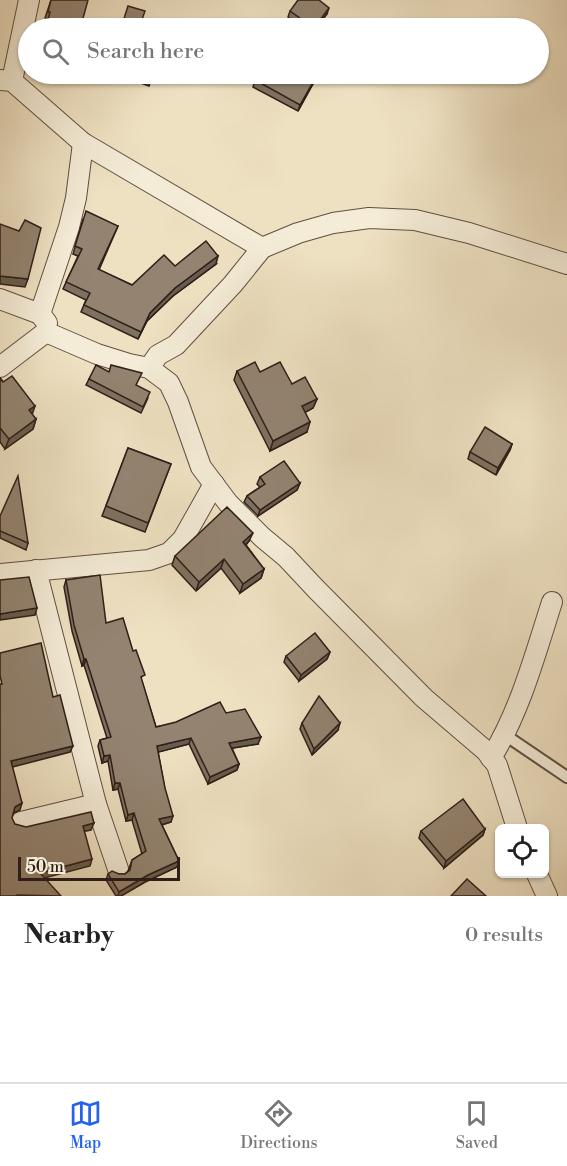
<!DOCTYPE html>
<style>
body{margin:0;font-family:"Libre Bodoni",serif;background:#f2f2f2;color:#222}
.controls{position:absolute;right:18px;bottom:18px;display:grid;overflow:hidden;border-radius:9px;box-shadow:0 2px 4px #0004}
.controls button{width:54px;height:54px;display:grid;place-items:center;padding:0;border:0;border-bottom:2px solid #e0e0e0;background:#fff;color:#222;font:30px sans-serif}
.scale{position:absolute;left:18px;bottom:15px;width:162px;box-sizing:border-box;padding-left:6px;border:3px solid #301e18;border-top:0;font-size:16px;line-height:21px;white-space:nowrap;color:#301e18;-webkit-text-stroke:4px #f4ecd7;paint-order:stroke}
.list{margin:0;padding:0;list-style:none}
h2{display:flex;justify-content:space-between;align-items:center;height:78px;margin:0;padding:0 24px;font-size:26px}
h2 small{font-size:20px;font-weight:400;color:#767676}
.icon{flex:none;width:33px;height:33px;fill:none;stroke:currentColor;stroke-width:2;stroke-linecap:round;stroke-linejoin:round}
.map{position:relative;flex:none;width:567px;height:896px;overflow:hidden}
.search{position:absolute;background:#fff;box-shadow:0 2px 4px #0004;left:18px;right:18px;top:18px;height:66px;display:flex;align-items:center;gap:15px;box-sizing:border-box;padding:0 21px;border-radius:33px;color:#767676;font-size:22px}
.sheet{height:186px;background:#fff}
nav{display:flex;justify-content:space-around;align-items:center;box-sizing:border-box;height:84px;border-top:2px solid #e0e0e0;background:#fff;font-size:16px;color:#767676}
nav a{display:grid;justify-items:center;gap:3px}
nav .on{color:#2563eb}
.map>svg:first-child{display:block}
.lines{fill:none;stroke-linecap:round;stroke-linejoin:round}
.service-casing{stroke:#604f42;stroke-width:14}
.minor-casing{stroke:#604f42;stroke-width:22}
.service{stroke:#f4ecd7;stroke-width:10}
.minor{stroke:#f4ecd7;stroke-width:20}
.wall{fill:#7e7160;stroke:#301e18;stroke-width:1.5}
.shaded-wall{fill:#675c4e;stroke:#301e18;stroke-width:1.5}
.building{fill:#938370;stroke:#301e18;stroke-width:1.5}
</style>
<div class="map">
<svg width="567" height="896" viewBox="0 0 567 896">
<rect width="100%" height="100%" fill="#eee1c2"/>
<filter id="stains"><feTurbulence type="fractalNoise" baseFrequency=".00333" numOctaves="4"/><feColorMatrix values="0 0 0 0 .2 0 0 0 0 .09 0 0 0 0 .02 0 0 0 .5 -.17"/></filter>
<radialGradient id="worn" r=".72"><stop offset=".6" stop-color="#630" stop-opacity="0"/><stop offset="1" stop-color="#630" stop-opacity=".3"/></radialGradient>
<g class="lines">
<defs>
<polyline id="service" points="505,735 567,777"/>
<g id="minor">
<polyline points="0,80 12,81 83,143 262,248"/>
<polyline points="12,81 29,0"/>
<polyline points="0,299 40,314 47,323"/>
<polyline points="40,314 69,227 76,198 83,143"/>
<polyline points="0,367 46,332 97,354 129,364 149,368 169,383 178,402 201,467 228,503 262,537 286,557 316,589 424,698 486,751 497,765 517,828"/>
<polyline points="149,368 158,355 176,345 233,284 262,248 298,233 333,223 369,218 415,220 469,233 567,264"/>
<polyline points="36,570 96,804 118,869"/>
<polyline points="0,574 149,560 169,553 183,539 214,484"/>
<path d="M 491,758 C 520,711 535,655 552,602"/>
<polyline points="21,822 96,804"/>
<polyline points="537,874 547,896"/>
</g>
</defs>
<use href="#service" class="service-casing"/>
<use href="#minor" class="minor-casing"/>
<use href="#service" class="service"/>
<use href="#minor" class="minor"/>
</g>
<g class="wall">
<polygon points="51,0 82,22 89,28 46,28 48,19 45,18"/>
<polygon points="290,11 327,14 316,28 303,28 288,17"/>
<polygon points="127,74 153,74 149,86 127,78"/>
<polygon points="317,75 314,82 298,111 253,87 255,80"/>
<polygon points="83,219 118,226 99,270 132,285 175,266 216,264 173,296 147,321 138,339 81,312 86,300 63,289 78,256 73,254"/>
<polygon points="237,371 260,372 292,384 317,399 313,408 305,412 307,432 270,451 234,380"/>
<polygon points="0,378 36,419 33,429 5,449 0,442"/>
<polygon points="89,379 137,386 148,398 141,413 86,385"/>
<polygon points="512,444 510,450 496,475 468,459 470,452"/>
<polygon points="128,448 171,464 145,532 102,516"/>
<polygon points="260,477 300,483 297,490 258,516 244,502 247,496 260,487 257,484"/>
<polygon points="0,516 28,543 26,550 0,538"/>
<polygon points="249,541 246,545 264,569 261,578 240,593 221,568 196,591 172,565 175,556"/>
<polygon points="66,580 106,623 142,682 156,727 226,713 258,744 232,748 239,764 237,770 208,784 189,744 158,752 171,822 162,825 179,861 177,867 145,882 121,896 116,896 106,880 108,874 125,874 128,871 132,860 142,854 132,820 126,821 118,789 113,790 108,761 102,763 98,746 100,740 107,738 84,665 82,666 72,631 64,587"/>
<polygon points="330,652 327,659 299,681 284,662 286,656"/>
<polygon points="302,723 338,730 312,755 300,729"/>
<polygon points="485,829 483,835 444,868 419,838 421,831"/>
</g>
<g class="shaded-wall">
<polygon points="329,8 327,14 316,28 314,28"/>
<polygon points="317,75 314,82 298,111 300,105"/>
<polygon points="218,256 216,264 173,296 147,321 138,339 150,313 175,288"/>
<polygon points="0,276 28,279 25,287 0,284"/>
<polygon points="317,399 313,408 299,416 302,406"/>
<polygon points="35,406 32,415 29,410"/>
<polygon points="36,419 33,429 5,449 9,439"/>
<polygon points="310,422 307,432 270,451 273,441"/>
<polygon points="512,444 510,450 496,475 498,468"/>
<polygon points="300,483 297,490 258,516 260,510"/>
<polygon points="253,533 249,541 240,550 243,542"/>
<polygon points="224,559 221,568 196,591 199,582"/>
<polygon points="264,569 261,578 240,593 243,584"/>
<polygon points="37,608 35,615 0,620 0,614"/>
<polygon points="330,652 327,659 299,681 301,675"/>
<polygon points="84,659 86,659 84,665 82,666"/>
<polygon points="340,723 338,730 312,755 314,749"/>
<polygon points="261,737 258,744 227,749 229,743"/>
<polygon points="191,738 189,744 155,753 157,746"/>
<polygon points="73,746 70,752 9,768 11,761"/>
<polygon points="110,755 108,761 102,763 104,756"/>
<polygon points="239,764 237,770 208,784 210,777"/>
<polygon points="115,783 120,783 118,789 113,790"/>
<polygon points="22,803 20,810 12,814 15,807"/>
<polygon points="134,813 132,820 126,821 128,815"/>
<polygon points="173,816 171,822 157,826 159,819"/>
<polygon points="94,823 91,830 81,832 83,826"/>
<polygon points="485,829 483,835 444,868 446,861"/>
<polygon points="92,859 90,866 37,880 40,873"/>
<polygon points="179,861 177,867 145,882 121,896 118,896 119,892 148,875"/>
</g>
<g class="building">
<polygon points="51,0 88,0 82,22 89,26 89,28 46,28 50,12 48,12"/>
<polygon points="298,0 319,0 329,8 314,28 290,11"/>
<polygon points="128,6 145,11 139,28 121,28"/>
<polygon points="135,74 153,74 152,79"/>
<polygon points="259,74 313,74 317,75 300,105 255,80"/>
<polygon points="86,211 118,226 98,269 132,285 164,255 175,266 206,241 218,256 175,288 150,313 141,332 84,305 90,293 66,282 82,249 75,246"/>
<polygon points="25,220 41,228 28,279 0,276 0,224 19,231"/>
<polygon points="255,362 260,372 280,362 292,384 305,377 317,399 302,406 310,422 273,441 237,371"/>
<polygon points="96,365 109,372 111,365 142,373 136,385 150,392 143,407 89,379"/>
<polygon points="12,376 35,406 29,410 36,419 9,439 0,428 0,378 3,382"/>
<polygon points="485,427 512,444 498,468 470,452"/>
<polygon points="128,448 171,464 148,523 106,506"/>
<polygon points="284,461 300,483 260,510 247,496 265,484 260,477"/>
<polygon points="18,476 28,543 0,531 0,516"/>
<polygon points="227,507 253,533 243,542 264,569 243,584 224,559 199,582 175,556"/>
<polygon points="100,575 106,623 123,618 133,651 136,650 145,675 141,677 156,727 176,722 220,702 226,713 245,709 261,737 229,743 239,764 210,777 191,738 157,746 165,788 173,816 159,819 179,861 148,875 119,892 108,874 112,871 119,874 125,874 130,870 132,860 146,851 134,813 128,815 120,783 115,783 110,755 104,756 100,740 111,737 86,659 84,659 74,625 66,580"/>
<polygon points="29,577 37,608 0,614 0,580"/>
<polygon points="315,633 330,652 301,675 286,656"/>
<polygon points="41,643 53,697 60,695 73,746 11,761 22,803 15,807 12,818 15,824 26,827 91,812 94,823 83,826 92,859 40,873 61,896 17,895 17,896 0,896 0,684 2,684 0,676 0,653"/>
<polygon points="319,696 340,723 314,749 302,723"/>
<polygon points="463,799 485,829 446,861 421,831"/>
<polygon points="467,879 486,896 451,896"/>
</g>
<rect width="100%" height="100%" filter="url(#stains)"/>
<rect width="100%" height="100%" fill="url(#worn)"/>
</svg>
<div class="controls">
<button><svg class="icon" aria-label="locate" viewBox="0 0 24 24"><circle cx="12" cy="12" r="6"/><path d="M12 2v4M12 18v4M2 12h4M18 12h4"/></svg></button>
</div>
<div class="scale">50 m</div>
<div class="search"><svg class="icon" aria-label="search" viewBox="0 0 24 24"><circle cx="10" cy="10" r="6"/><path d="M15 15l6 6"/></svg>Search here</div>
</div>
<section class="sheet">
<h2>Nearby<small>0 results</small></h2>
<ul class="list">
</ul>
</section>
<nav>
<a class="on"><svg class="icon" aria-label="map" viewBox="0 0 24 24"><path d="M3 6l6-2 6 2 6-2v14l-6 2-6-2-6 2zM9 4v14M15 6v14"/></svg>Map</a>
<a><svg class="icon" aria-label="directions" viewBox="0 0 24 24"><path d="M12 3l9 9-9 9-9-9zM9 14v-3h6M13 9l2 2-2 2"/></svg>Directions</a>
<a><svg class="icon" aria-label="saved" viewBox="0 0 24 24"><path d="M7 4h10v16l-5-4-5 4z"/></svg>Saved</a>
</nav>
